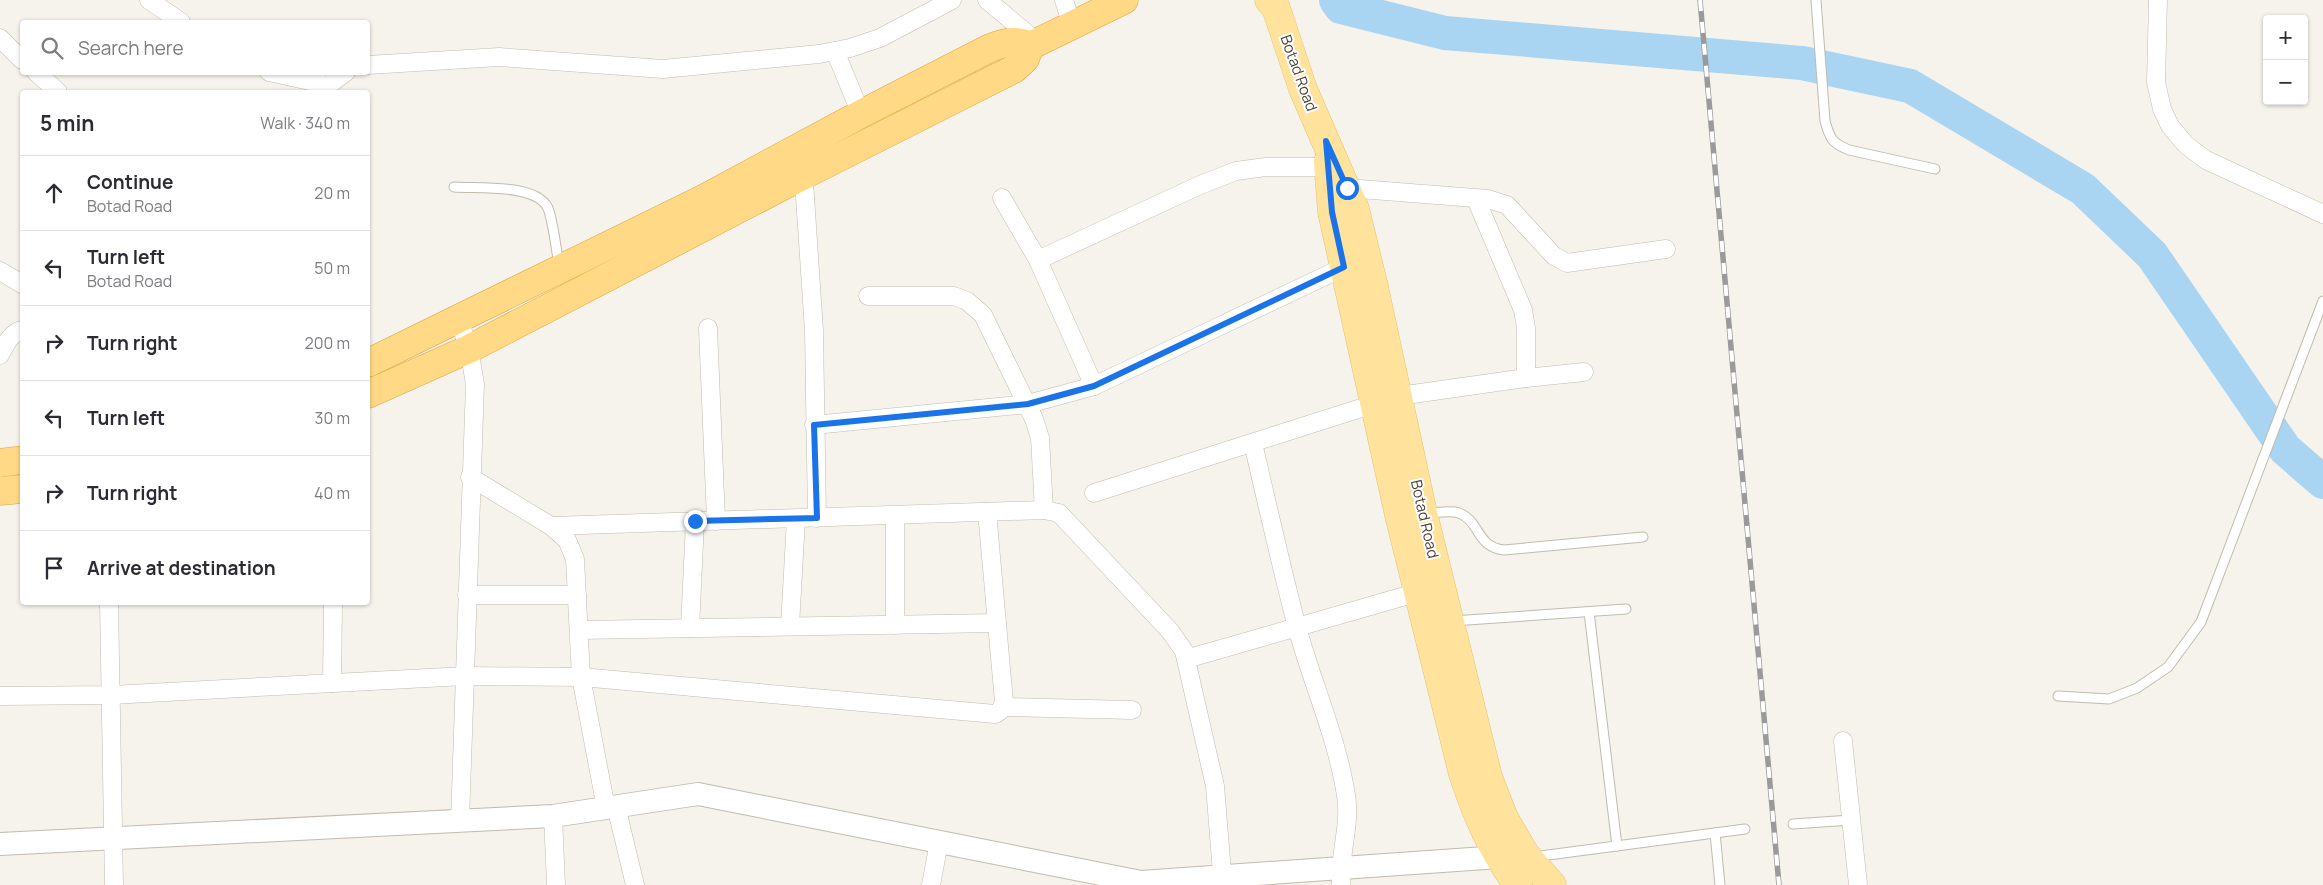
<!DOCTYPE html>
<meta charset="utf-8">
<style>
body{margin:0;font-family:Manrope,sans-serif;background:#f7f7f7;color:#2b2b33}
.controls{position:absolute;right:15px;top:15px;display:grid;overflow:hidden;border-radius:5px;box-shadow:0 1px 4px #0004}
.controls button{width:45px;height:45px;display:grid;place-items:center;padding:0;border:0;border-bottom:1px solid #e1e1e2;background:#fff;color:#2b2b33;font:25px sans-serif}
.stop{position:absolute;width:15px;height:15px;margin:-11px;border:4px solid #1a73e8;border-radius:50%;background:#fff}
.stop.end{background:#1a73e8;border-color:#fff;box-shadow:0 1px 5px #0008}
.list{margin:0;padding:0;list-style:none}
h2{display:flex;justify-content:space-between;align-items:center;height:65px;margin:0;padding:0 20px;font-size:21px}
h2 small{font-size:16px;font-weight:400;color:#7c7c81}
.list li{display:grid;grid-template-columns:32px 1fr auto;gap:15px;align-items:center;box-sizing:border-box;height:75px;padding:0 20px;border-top:1px solid #e1e1e2}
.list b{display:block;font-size:19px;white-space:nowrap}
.list p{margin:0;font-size:16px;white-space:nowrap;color:#7c7c81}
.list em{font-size:16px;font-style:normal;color:#7c7c81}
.icon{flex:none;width:28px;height:28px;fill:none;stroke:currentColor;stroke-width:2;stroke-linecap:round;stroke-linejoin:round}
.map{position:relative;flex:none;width:2323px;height:885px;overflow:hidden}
.search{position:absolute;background:#fff;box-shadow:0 1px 4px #0004;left:20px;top:20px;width:350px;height:55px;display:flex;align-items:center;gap:12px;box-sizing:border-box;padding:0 18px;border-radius:5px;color:#7c7c81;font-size:19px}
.panel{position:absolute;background:#fff;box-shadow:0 1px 4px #0004;left:20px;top:90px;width:350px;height:515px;border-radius:5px}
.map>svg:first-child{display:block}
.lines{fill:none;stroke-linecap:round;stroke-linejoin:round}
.river{stroke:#a9d4f2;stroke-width:34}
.service-casing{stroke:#c2bbae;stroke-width:11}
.minor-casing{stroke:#c2bbae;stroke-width:19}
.tertiary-casing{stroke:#c2bbae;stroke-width:24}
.primary-casing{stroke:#e6c16a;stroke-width:29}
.trunk-casing{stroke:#e0a43c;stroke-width:29}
.service{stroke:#fff;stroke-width:9}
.minor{stroke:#fff;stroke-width:18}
.tertiary{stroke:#fff;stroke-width:22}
.primary{stroke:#ffe39c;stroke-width:28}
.trunk{stroke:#ffd985;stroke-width:28}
.rail-casing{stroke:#9a9a9a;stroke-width:5.5}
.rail{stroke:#fff;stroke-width:4;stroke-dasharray:11;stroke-linecap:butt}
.route{stroke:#1a73e8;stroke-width:6}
.labels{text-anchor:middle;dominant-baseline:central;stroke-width:4;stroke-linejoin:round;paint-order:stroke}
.street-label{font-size:15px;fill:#4b4439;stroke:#fff}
</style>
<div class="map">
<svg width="2323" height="885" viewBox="0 0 2323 885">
<rect width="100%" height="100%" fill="#f6f3ec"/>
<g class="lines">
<polyline class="river" points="1336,0 1341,7 1445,33 1802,63 1910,86 2083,189 2152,255 2285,449 2323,482"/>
<defs>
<g id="service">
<path d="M 1816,0 L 1825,121 C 1830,139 1832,143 1849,150 L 1935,169"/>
<path d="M 454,187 C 479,189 541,183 549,211 C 554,228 556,248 559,265"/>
<path d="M 1427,513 C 1436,513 1450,510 1459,513 C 1481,522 1476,547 1504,550 L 1643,537"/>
<polyline points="1589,612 1617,846"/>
<polyline points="1453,621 1626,609"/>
<polyline points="2058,696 2109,699 2137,688 2168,667 2201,622 2323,301"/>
<polyline points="1793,824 1851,820"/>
<polyline points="1715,833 1720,885"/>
<polyline points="1533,857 1745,829"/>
</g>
<g id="minor">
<polyline points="149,0 181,22"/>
<polyline points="987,0 1037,42"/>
<polyline points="1064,0 1072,26"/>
<polyline points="2158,0 2156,82 2162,109 2170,126 2186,145 2206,160 2323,214"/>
<polyline points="0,38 22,60"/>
<polyline points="835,51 861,114"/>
<polyline points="368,65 499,57 663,69 819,54 850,48 880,38 952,0"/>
<polyline points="36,72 58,92"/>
<polyline points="269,72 328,85"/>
<polyline points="319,92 346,72"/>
<polyline points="803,167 814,331 817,518"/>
<polyline points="1347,188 1488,199 1507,205 1554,256 1567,263 1666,249"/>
<polyline points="1002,198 1038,260 1094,386"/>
<polyline points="1476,199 1523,310 1526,328 1526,378"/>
<polyline points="1038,260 1200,185 1236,171 1266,167 1328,167"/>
<polyline points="0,271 22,284"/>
<polyline points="868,296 954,296 967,301 983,315 1034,419 1040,438 1044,510"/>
<polyline points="459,320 469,349 475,384 460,821"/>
<polyline points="708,328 716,521"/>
<path d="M 0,355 C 6,344 10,333 22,330"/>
<polyline points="814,425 1028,404 1094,386 1344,267"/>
<path d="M 1253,443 C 1267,504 1281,566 1297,627 C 1312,683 1337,737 1346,795 C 1351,824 1339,855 1341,885"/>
<polyline points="470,477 551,526 567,540 575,559 581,677 606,808"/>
<polyline points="1094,493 1399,396 1526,378 1584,372"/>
<polyline points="895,516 895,625"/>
<polyline points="551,526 1044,510 1059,513 1170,631 1184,651 1215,786 1223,885"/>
<polyline points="467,595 577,595"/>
<polyline points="109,602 114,885"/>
<polyline points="790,626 796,519"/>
<polyline points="690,628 695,521"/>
<polyline points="579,630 997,623"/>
<polyline points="1186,659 1419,592"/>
<polyline points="332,683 333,602"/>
<polyline points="0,696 111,695 465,676 581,677 995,714 1000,711 1004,702 987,512"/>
<polyline points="1003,707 1132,710"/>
<polyline points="1843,741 1858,885"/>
<polyline points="616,806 635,885"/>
<polyline points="553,816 556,885"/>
<polyline points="931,885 939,842"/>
</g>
<polyline id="tertiary" points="0,844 553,816 698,794 1141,882 1514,856"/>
<g id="primary">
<polyline points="1269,0 1276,8 1303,89 1355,209 1374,287 1423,513 1488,777 1504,818 1525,854 1552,885"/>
<path d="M 1328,162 L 1332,212 L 1399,515 L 1463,774 C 1477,816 1491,849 1518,885"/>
</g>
<g id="trunk">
<path d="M 368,363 L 703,199 L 861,114 L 990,48 C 1006,42 1014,39 1030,46"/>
<polyline points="368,394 469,349 804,175 1014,69 1025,59 1030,46 1124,0"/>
<polyline points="0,463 22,460"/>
<polyline points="0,491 22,489"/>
</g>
</defs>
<use href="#service" class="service-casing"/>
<use href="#minor" class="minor-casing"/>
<use href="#tertiary" class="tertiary-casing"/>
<use href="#primary" class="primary-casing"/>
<use href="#trunk" class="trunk-casing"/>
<use href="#service" class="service"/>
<use href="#minor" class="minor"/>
<use href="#tertiary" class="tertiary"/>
<use href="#primary" class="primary"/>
<use href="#trunk" class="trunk"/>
<defs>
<polyline id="rail" points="1700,0 1779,885"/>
</defs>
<use href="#rail" class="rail-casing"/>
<use href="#rail" class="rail"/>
</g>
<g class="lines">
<polyline class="route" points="695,521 817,518 814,425 1028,404 1094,386 1344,267 1332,212 1326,141 1347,188"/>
</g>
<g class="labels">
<g class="street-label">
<text transform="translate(1299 73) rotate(70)">Botad Road</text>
<text transform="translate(1425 519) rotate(77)">Botad Road</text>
</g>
</g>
</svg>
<div class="controls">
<button>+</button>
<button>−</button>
</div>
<div class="stop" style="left:1347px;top:188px"></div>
<div class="stop end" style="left:695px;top:521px"></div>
<div class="search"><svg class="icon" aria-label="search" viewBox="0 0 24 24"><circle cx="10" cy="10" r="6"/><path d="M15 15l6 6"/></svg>Search here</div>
<section class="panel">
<h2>5 min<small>Walk · 340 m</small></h2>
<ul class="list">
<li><svg class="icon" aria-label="ahead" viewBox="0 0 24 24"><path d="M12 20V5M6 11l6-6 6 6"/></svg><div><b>Continue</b><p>Botad Road</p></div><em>20 m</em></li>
<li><svg class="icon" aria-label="left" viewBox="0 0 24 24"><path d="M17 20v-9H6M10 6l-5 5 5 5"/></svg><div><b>Turn left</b><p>Botad Road</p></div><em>50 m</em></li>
<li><svg class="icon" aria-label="right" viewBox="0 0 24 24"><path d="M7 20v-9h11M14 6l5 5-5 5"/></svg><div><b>Turn right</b></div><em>200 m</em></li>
<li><svg class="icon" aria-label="left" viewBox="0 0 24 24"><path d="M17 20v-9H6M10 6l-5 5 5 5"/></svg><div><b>Turn left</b></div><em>30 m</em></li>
<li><svg class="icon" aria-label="right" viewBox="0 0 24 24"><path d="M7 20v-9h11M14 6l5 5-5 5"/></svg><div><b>Turn right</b></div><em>40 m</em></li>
<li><svg class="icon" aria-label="arrive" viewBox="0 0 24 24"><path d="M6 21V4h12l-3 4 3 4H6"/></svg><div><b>Arrive at destination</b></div></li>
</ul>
</section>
</div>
